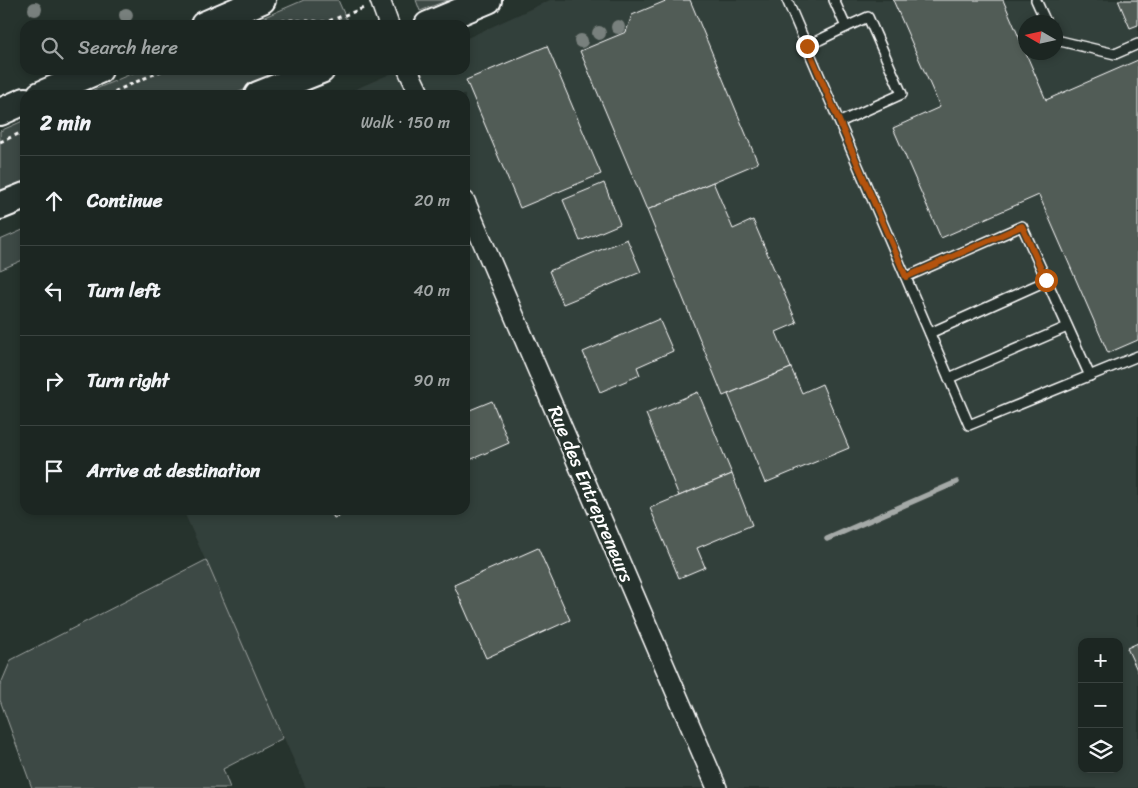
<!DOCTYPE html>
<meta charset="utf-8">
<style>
body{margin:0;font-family:Sriracha,sans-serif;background:#29322f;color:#f1f3f6}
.controls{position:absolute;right:15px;bottom:15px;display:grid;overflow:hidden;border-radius:10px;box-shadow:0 2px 8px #0003}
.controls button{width:45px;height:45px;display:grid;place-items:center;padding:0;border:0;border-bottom:1px solid #3a4340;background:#1c2622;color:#f1f3f6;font:25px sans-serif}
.compass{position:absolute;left:1018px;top:15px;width:45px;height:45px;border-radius:50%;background:#1c2622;box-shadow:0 2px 8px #0003;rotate:279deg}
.stop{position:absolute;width:15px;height:15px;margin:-11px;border:4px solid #b45309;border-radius:50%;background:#fff}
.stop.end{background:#b45309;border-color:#fff;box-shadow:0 1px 5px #0008}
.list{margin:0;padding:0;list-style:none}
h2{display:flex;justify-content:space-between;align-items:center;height:65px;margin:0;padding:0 20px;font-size:21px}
h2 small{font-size:16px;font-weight:400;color:#a0a5a5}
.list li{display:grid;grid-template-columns:32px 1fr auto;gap:15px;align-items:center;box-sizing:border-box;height:90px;padding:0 20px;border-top:1px solid #3a4340}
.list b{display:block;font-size:19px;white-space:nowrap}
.list em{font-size:16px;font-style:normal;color:#a0a5a5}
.icon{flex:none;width:28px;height:28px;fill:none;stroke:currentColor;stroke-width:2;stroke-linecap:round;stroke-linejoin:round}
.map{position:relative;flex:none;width:1138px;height:788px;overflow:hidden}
.search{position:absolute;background:#1c2622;box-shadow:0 2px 8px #0003;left:20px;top:20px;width:450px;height:55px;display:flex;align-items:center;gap:12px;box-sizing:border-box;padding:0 18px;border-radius:15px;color:#a0a5a5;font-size:19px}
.panel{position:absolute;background:#1c2622;box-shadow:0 2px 8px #0003;left:20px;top:90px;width:450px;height:425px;border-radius:15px}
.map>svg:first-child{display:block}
.built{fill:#333f3a;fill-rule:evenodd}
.green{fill:#3e4944;stroke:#9ea4a2}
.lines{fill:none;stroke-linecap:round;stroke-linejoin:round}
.stream{stroke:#a4a9a7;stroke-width:5.5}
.building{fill:#515c57;stroke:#fff}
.lane-casing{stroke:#fff;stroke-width:12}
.street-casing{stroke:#fff;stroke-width:22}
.secondary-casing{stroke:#fff;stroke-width:30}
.path{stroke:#fff;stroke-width:3;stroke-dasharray:4 4;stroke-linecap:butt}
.lane{stroke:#26332d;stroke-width:9}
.street{stroke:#26332d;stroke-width:19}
.secondary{stroke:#26332d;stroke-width:26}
.tree{fill:#78807d}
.route{stroke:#b45309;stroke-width:6}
.labels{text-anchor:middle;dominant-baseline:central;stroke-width:5;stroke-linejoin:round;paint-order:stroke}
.street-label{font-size:19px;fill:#fff;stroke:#26332d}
</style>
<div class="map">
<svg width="1138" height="788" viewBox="0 0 1138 788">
<rect width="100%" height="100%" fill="#26332d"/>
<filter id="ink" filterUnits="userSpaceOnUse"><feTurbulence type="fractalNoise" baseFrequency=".02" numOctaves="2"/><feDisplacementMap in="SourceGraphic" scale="10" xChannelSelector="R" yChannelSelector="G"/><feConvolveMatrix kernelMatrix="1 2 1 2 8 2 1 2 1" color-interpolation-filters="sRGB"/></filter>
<g filter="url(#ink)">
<path class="built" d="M 550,0 L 1138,0 L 1138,788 L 306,788 L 183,510 L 465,510 L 465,95 L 342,95 L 399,70 L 465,70 L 465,39 ZM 1026,22 L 1056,22 L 1056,52 L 1026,52 ZM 1082,642 L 1119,642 L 1119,769 L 1082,769 Z"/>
<g class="green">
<polygon points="304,0 338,0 349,25 246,25"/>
<polygon points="416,0 448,0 420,11"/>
<polygon points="140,70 290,70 232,95 82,95"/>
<polygon points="25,120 25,184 0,195 0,131"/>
<polygon points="25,229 25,259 0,270 0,240"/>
<polygon points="206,560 283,738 223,769 230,788 32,788 0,700 0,686 11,660"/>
</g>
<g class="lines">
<polyline class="stream" points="827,539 957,482"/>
</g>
<g class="building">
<polygon points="668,0 690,0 758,163 647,210 580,51 626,32 632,15"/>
<polygon points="893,0 1003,0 1046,100 1138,60 1138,340 1108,353 1039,195 941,238 893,128 940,107"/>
<polygon points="1118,0 1138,0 1138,25 1130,28"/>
<polygon points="547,46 601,174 520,208 466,80"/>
<polygon points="713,182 733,229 753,220 797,323 776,332 791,368 723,396 647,210"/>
<polygon points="604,183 620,224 580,241 563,200"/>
<polygon points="627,239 641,272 563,304 549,271"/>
<polygon points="659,319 673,351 637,367 640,375 600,392 583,352"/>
<polygon points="791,368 802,393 822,384 849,448 765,483 728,394"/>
<polygon points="698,392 732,474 679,496 646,414"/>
<polygon points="492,401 509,443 465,462 465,412"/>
<polygon points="732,474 752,525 697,548 705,567 679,578 650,508"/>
<polygon points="330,510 353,510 334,518"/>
<polygon points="538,548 570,620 486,658 454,585"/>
<polygon points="1138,643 1138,672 1127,648"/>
</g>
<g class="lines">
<defs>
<g id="lane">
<polyline points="787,0 969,425 1138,356"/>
<polyline points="1036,0 1046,22"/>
<polyline points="1056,40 1115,54 1138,44"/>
<polyline points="807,46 846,27 834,0"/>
<polyline points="840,122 902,94 868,17 846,27"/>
<polyline points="906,277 1022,226 1090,376"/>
<polyline points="930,333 1046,281"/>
<polyline points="949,378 1067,327"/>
</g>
<g id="street">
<polyline points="380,0 389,25"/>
<polyline points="408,70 420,95"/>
<polyline points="465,201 717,788"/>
</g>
<g id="secondary">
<polyline points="204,25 262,0"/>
<polyline points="428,25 488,0"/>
<polyline points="40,95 99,70"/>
<polyline points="258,95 321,70"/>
<polyline points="0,112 25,101"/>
<polyline points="0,206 25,196"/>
</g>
</defs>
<use href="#lane" class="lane-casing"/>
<use href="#street" class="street-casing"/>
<use href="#secondary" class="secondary-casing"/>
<g class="path">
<polyline points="266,25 287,20 326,22 364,8"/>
<polyline points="107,95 163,70"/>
<polyline points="0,142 25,131"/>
</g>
<use href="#lane" class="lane"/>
<use href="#street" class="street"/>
<use href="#secondary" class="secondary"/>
</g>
<g class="tree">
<circle cx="35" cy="9" r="7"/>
<circle cx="126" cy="15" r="7"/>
<circle cx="618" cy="27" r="7"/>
<circle cx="599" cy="33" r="7"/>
<circle cx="581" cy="41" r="7"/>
</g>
</g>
<g class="lines" filter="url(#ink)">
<polyline class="route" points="807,46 906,277 1022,226 1046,280"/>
</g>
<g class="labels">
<g class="street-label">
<text transform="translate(591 494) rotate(67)">Rue des Entrepreneurs</text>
</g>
</g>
</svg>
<div class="controls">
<button>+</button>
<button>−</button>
<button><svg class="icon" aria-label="layers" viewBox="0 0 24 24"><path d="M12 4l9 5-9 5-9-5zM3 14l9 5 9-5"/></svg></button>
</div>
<svg class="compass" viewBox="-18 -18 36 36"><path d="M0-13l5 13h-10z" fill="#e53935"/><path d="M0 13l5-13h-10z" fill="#a0a5a5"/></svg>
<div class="stop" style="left:1046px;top:280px"></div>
<div class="stop end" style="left:807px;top:46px"></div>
<div class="search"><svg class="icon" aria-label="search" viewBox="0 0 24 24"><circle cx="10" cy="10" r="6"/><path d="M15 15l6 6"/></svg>Search here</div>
<section class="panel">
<h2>2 min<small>Walk · 150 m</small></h2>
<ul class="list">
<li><svg class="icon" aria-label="ahead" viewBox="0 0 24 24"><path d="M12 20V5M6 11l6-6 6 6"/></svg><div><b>Continue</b></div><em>20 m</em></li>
<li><svg class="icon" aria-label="left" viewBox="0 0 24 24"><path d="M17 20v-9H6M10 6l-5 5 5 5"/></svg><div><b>Turn left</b></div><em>40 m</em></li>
<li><svg class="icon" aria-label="right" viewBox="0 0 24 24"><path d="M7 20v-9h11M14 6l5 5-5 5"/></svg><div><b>Turn right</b></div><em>90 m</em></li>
<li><svg class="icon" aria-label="arrive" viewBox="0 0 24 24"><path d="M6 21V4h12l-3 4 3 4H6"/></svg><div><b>Arrive at destination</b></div></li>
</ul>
</section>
</div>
